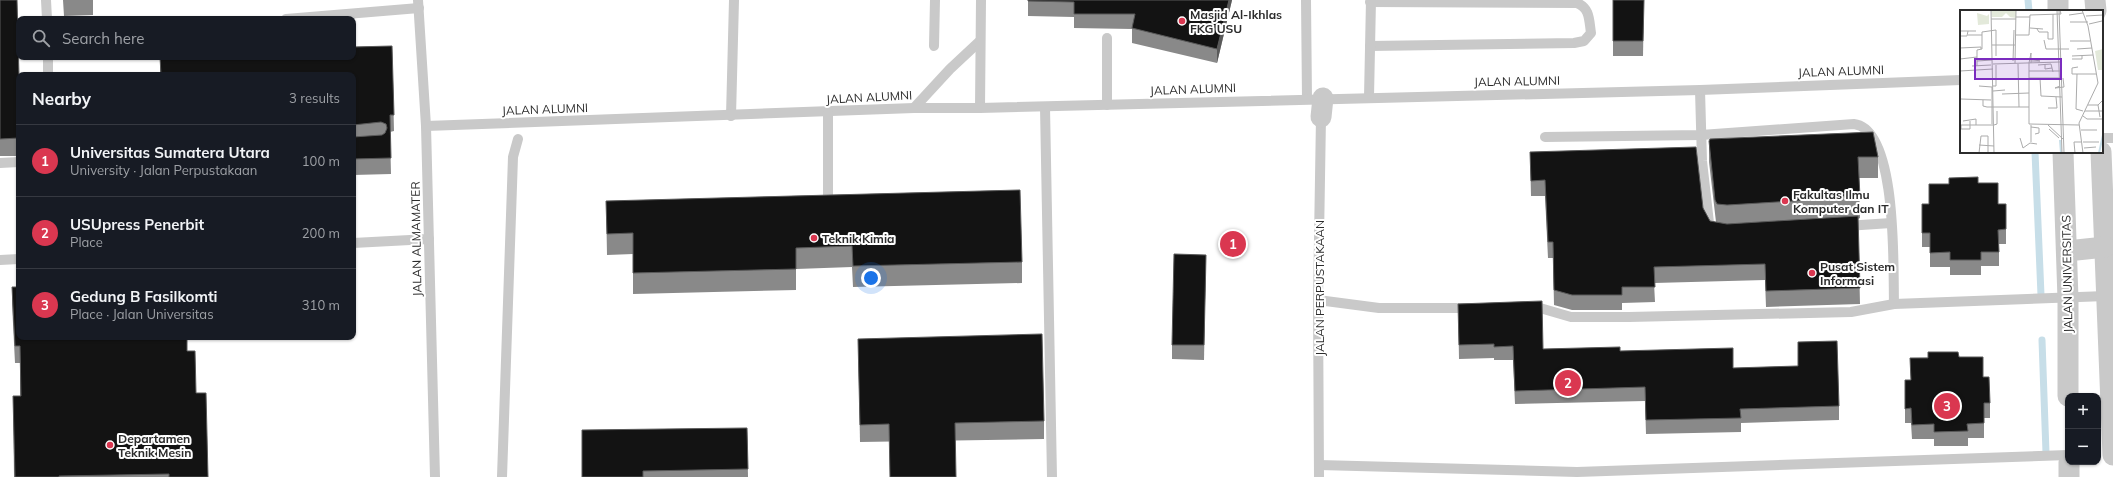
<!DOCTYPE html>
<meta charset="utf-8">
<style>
body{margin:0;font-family:Mulish,sans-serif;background:#242831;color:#f1f3f6}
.controls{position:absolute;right:12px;bottom:12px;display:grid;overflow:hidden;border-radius:8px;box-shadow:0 1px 3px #0004}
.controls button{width:36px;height:36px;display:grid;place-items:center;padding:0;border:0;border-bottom:1px solid #363941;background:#171b24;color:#f1f3f6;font:20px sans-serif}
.you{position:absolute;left:871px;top:278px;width:14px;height:14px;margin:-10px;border:3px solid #fff;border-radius:50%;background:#1a73e8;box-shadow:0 0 0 6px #1a73e833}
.badge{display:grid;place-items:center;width:26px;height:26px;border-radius:50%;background:#da3750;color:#fff;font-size:13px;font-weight:700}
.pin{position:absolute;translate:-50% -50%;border:2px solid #fff;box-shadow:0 1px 4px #0006}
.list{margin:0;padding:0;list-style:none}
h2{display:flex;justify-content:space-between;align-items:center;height:52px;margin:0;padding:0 16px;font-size:17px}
h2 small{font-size:13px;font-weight:400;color:#9ea1a6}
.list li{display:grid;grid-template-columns:26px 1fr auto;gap:12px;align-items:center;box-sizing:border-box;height:72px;padding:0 16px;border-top:1px solid #363941}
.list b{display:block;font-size:15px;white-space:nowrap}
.list p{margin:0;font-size:13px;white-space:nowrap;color:#9ea1a6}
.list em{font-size:13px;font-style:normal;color:#9ea1a6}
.icon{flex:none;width:22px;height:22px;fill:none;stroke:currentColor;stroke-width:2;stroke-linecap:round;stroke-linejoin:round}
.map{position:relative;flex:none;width:2113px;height:477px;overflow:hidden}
.search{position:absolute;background:#171b24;box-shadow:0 1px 3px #0004;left:16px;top:16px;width:340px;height:44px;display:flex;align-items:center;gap:10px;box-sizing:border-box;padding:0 14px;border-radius:8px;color:#9ea1a6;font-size:15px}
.panel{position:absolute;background:#171b24;box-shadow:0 1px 3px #0004;left:16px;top:72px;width:340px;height:268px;border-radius:8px}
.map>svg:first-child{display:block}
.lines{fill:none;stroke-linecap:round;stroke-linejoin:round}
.stream{stroke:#c7dee8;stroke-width:7}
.service{stroke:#c9c9c9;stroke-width:10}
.minor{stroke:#c9c9c9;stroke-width:21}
.wall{fill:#898989}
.shaded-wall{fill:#5a5a5a}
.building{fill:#131313;stroke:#5a5a5a}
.poi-dot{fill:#da3750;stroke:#fff;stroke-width:1.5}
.labels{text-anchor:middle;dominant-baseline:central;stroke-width:4;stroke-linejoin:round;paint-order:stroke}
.poi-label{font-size:12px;font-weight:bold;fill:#2c2c2c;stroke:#fff;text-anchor:start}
.street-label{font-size:12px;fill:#2c2c2c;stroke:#fff}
.inset-river{fill:none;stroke:#c7dee8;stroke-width:2}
.inset-road{fill:none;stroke:#ababab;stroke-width:1}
.view{fill:#7b2cbf;fill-opacity:0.15;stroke:#7b2cbf;stroke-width:2}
.inset-edge{fill:none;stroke:#2c2c2c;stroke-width:2}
</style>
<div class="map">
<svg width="2113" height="477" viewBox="0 0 2113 477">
<rect width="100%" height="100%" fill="#fff"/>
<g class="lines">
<g class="stream">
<polyline points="2028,0 2029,11"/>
<polyline points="2035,152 2041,295"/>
<polyline points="2042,340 2046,453"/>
</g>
<g class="service">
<polyline points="46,0 47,19"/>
<polyline points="418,0 426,126 435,477"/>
<polyline points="1306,0 1307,99"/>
<polyline points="286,19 419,8"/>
<polyline points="934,46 935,0"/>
<path d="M 1370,46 L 1574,43 L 1584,41 L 1591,33 C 1589,20 1590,8 1577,3 L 1370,2"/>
<polyline points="48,57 48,75"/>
<polyline points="1700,90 1702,161 1709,223 1714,232"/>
<polyline points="1369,97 1371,0"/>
<polyline points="1107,105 1107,38"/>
<polyline points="1045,107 1052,477"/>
<polyline points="914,108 950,69 980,41"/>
<polyline points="980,108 981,0"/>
<polyline points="731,116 734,0"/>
<polyline points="426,126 914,108 980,108 1700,90 1961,80"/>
<path d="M 1545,137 L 1701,135 L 1854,124 C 1898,129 1893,269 1894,304"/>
<polyline points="2102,138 2113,138"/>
<polyline points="0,163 19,162"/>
<polyline points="828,200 828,112"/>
<polyline points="1846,226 1891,223"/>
<polyline points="353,243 429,239"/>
<polyline points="0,260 19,259"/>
<polyline points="1318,300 1379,308 1472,308"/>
<polyline points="1530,308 1540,308 1571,317 1629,317 1851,312 1894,304 2106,296"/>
<polyline points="1319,465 1577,472 2068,455"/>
<polyline points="502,477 513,157 518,139"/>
<polyline points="1319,477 1318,300 1321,117"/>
</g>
<g class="minor">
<polyline points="2058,0 2058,11"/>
<polyline points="2095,0 2096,11"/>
<polyline points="1321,117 1323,98"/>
<polyline points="2063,152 2068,299 2068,396"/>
<polyline points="2101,152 2113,455"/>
<polyline points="2067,251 2105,247"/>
<polyline points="2069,462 2069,477"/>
</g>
</g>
<g class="wall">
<polygon points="0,0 19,76 19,156 0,156"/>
<polygon points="63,0 93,0 93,15 64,16"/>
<polygon points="1028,0 1232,0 1217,63 1132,43 1132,29 1074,28 1074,17 1028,16"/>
<polygon points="1613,0 1644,0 1643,56 1613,56"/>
<polygon points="392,46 394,131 390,132 391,174 353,175 353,75 160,75 160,57 353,57 353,47"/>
<polygon points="1709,141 1878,157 1878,178 1859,178 1860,218 1858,219 1860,304 1766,307 1765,280 1654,283 1655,302 1622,303 1622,310 1572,310 1554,305 1553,258 1548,258 1545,196 1531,196 1530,152 1703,208 1710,221 1716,222 1709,162"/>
<polygon points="1978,183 1998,204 2006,229 2006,244 1999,244 1999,266 1981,266 1981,275 1950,275 1950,267 1930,267 1930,247 1922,247 1922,204 1929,204"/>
<polygon points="606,201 1022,262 1022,283 853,287 852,267 796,269 796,290 633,294 633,254 607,255"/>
<polygon points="1206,255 1204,360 1172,359 1172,345"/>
<polygon points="12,287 187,351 196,393 208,477 14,477 13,396 20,396 20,363 15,363 12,304"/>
<polygon points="1458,304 1543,349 1620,351 1733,368 1839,406 1839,420 1741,423 1741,432 1646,434 1645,401 1515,404 1513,360 1494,360 1494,358 1459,359"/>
<polygon points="858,339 1044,421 1044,439 860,442"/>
<polygon points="1959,357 1983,377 1990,403 1990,418 1984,418 1984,438 1968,438 1968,446 1934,446 1934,439 1912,439 1911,423 1905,423 1905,380 1911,380 1910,358"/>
<polygon points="747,428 748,477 582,477"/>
</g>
<polygon class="shaded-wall" points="1229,0 1232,0 1217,63 1217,49"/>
<g class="building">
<polygon points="0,0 17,0 19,76 19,138 0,139"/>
<polygon points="1028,0 1229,0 1217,49 1132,28 1135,14 1074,14 1074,2 1028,1"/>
<polygon points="1613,0 1644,0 1643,41 1613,41"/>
<polygon points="392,46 394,115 390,115 391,158 353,159 353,137 382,135 385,133 387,128 386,124 381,122 353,125 353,75 161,75 160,57 353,57 353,47"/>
<polygon points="1873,132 1878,157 1858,157 1860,197 1727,205 1717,204 1715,200 1709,141 1710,139"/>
<polygon points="1696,147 1703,208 1710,221 1727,224 1858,216 1860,288 1766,291 1765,264 1654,267 1655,287 1622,287 1622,295 1572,295 1554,290 1553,242 1548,242 1545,180 1531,181 1530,152"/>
<polygon points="1978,177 1978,183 1998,183 1998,204 2006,204 2006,229 1998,230 1999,252 1981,252 1981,260 1950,260 1950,252 1930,253 1930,233 1922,233 1922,204 1929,204 1929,184 1949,184 1949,178"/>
<polygon points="1020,190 1022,262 853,266 852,246 796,248 796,269 633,273 633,233 607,234 606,201"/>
<polygon points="1174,254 1206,255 1204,345 1172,345"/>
<polygon points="12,287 19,287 19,337 187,337 187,351 195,351 196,393 206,393 208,477 169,477 169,474 59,476 59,477 15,477 13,396 21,396 20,346 15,346"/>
<polygon points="1542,301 1543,349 1620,347 1620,351 1733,348 1733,368 1798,366 1798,342 1837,341 1839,406 1740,409 1741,418 1646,420 1645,387 1515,391 1513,346 1494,347 1494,344 1459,345 1458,304"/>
<polygon points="1042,334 1044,421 955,423 956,477 890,477 889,424 860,425 858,339"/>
<polygon points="1928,352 1958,352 1959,357 1983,357 1983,377 1989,377 1990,403 1984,403 1984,423 1967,424 1968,431 1934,432 1934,424 1912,425 1911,408 1905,409 1905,380 1911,380 1910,358 1928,358"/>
<polygon points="747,428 748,469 643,471 643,477 582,477 582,430"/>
</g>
<g class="poi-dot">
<circle cx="1182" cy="21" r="4"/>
<circle cx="1785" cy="201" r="4"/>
<circle cx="814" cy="238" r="4"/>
<circle cx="1812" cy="273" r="4"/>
<circle cx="110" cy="445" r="4"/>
</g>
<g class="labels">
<g class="poi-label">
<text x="1190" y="14">Masjid Al-Ikhlas<tspan x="1190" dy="14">FKG USU</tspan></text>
<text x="1793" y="194">Fakultas Ilmu<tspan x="1793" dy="14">Komputer dan IT</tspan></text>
<text x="822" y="238">Teknik Kimia</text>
<text x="1820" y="266">Pusat Sistem<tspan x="1820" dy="14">Informasi</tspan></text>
<text x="118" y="438">Departamen<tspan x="118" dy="14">Teknik Mesin</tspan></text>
</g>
<g class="street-label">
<text transform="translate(1841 71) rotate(-2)">JALAN ALUMNI</text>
<text transform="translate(1517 81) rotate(-1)">JALAN ALUMNI</text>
<text transform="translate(1193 89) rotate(-2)">JALAN ALUMNI</text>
<text transform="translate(869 97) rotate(-3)">JALAN ALUMNI</text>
<text transform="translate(545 109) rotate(-2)">JALAN ALUMNI</text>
<text transform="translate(416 239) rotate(-91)">JALAN ALMAMATER</text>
<text transform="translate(2067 274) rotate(-91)">JALAN UNIVERSITAS</text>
<text transform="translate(1319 288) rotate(-90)">JALAN PERPUSTAKAAN</text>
</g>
</g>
<g transform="translate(1960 10)">
<rect width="143" height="143" fill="#fff"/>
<path d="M 31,0 L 56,0 L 56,8 L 50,7 L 46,3 L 42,7 L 32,7 ZM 17,3 L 27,6 L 29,4 L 29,14 L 18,15 Z" fill="#e3e9da"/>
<path d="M 143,39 L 143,60 L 138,60 L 135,41 Z" fill="#e3e9da"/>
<path class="inset-river" d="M 100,130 L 101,143M 139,143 L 143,125"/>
<path class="inset-road" d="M 31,0 L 34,143M 97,0 L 102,143M 99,0 L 104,143M 122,0 L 128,16 L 138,73 L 119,113 L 123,143M 109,5 L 123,3M 126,6 L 143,5M 56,7 L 70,7M 31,9 L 56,9M 110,12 L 128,12M 129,14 L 142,11M 70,18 L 83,19M 77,19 L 79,22 L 88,22 L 88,29 L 93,29 L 93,4M 0,21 L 16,21M 8,25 L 22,25M 56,25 L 69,25 L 70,5 L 101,4 L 100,0M 0,26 L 7,26 L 8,21M 84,30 L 86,39 L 109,39M 110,31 L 130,31M 32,35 L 55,35M 0,38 L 21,37 L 21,39M 117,39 L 132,38M 112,46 L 133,45M 0,49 L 17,47M 71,49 L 80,51 L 71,51M 112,49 L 122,49 L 122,45M 17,51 L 32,50M 53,51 L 54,20M 55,53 L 56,0M 69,53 L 69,114 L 119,115M 69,53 L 71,43 L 71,53M 33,54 L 100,52M 58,54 L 59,97M 85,54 L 85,59 L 92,58M 78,55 L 91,54 L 93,62M 12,56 L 31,55M 17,56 L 17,40 L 22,39 L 22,22 L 36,20 L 36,46M 118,57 L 112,58 L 112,64 L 136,64M 0,61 L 33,59M 69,61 L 100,61M 117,64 L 116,99 L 123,101M 69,68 L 100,68M 80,68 L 81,86 L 102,87M 19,76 L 32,77 L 32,114M 33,76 L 36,76 L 36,55M 100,76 L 95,78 L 104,77 L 103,68M 33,81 L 45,80M 42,84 L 69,83M 1,89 L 31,90M 23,90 L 23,96 L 27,97 L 69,97M 128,95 L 138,95 L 143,90M 138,95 L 140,107M 88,98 L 97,98 L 96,87M 125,101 L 143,101M 123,106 L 127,109 L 143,109M 3,111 L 16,109 L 16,115M 0,115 L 33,115M 1,115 L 1,119 L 10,119 L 10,111M 34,115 L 37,114 L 37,101M 88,115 L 103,129M 71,117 L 79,118 L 79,123 L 75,124M 89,119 L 99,128M 121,120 L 137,120M 60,128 L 63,138 L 70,133 L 77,134M 71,132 L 71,115M 123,132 L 139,132M 19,135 L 34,136M 124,138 L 136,137M 19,143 L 21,126 L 28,126 L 28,143M 115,143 L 114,132 L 121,132"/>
<path class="view" d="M 15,49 L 101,49 L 101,69 L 15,69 Z"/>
<rect width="143" height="143" class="inset-edge"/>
</g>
</svg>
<div class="controls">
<button>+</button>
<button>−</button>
</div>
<div class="you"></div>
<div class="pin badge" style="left:1233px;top:244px">1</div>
<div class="pin badge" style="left:1568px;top:383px">2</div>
<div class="pin badge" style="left:1947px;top:406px">3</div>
<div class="search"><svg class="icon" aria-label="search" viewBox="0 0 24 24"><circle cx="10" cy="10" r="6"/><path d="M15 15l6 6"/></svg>Search here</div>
<section class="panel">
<h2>Nearby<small>3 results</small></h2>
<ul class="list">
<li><span class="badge">1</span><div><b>Universitas Sumatera Utara</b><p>University · Jalan Perpustakaan</p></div><em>100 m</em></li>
<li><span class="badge">2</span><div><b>USUpress Penerbit</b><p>Place</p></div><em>200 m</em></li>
<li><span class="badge">3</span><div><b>Gedung B Fasilkomti</b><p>Place · Jalan Universitas</p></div><em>310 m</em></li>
</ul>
</section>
</div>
